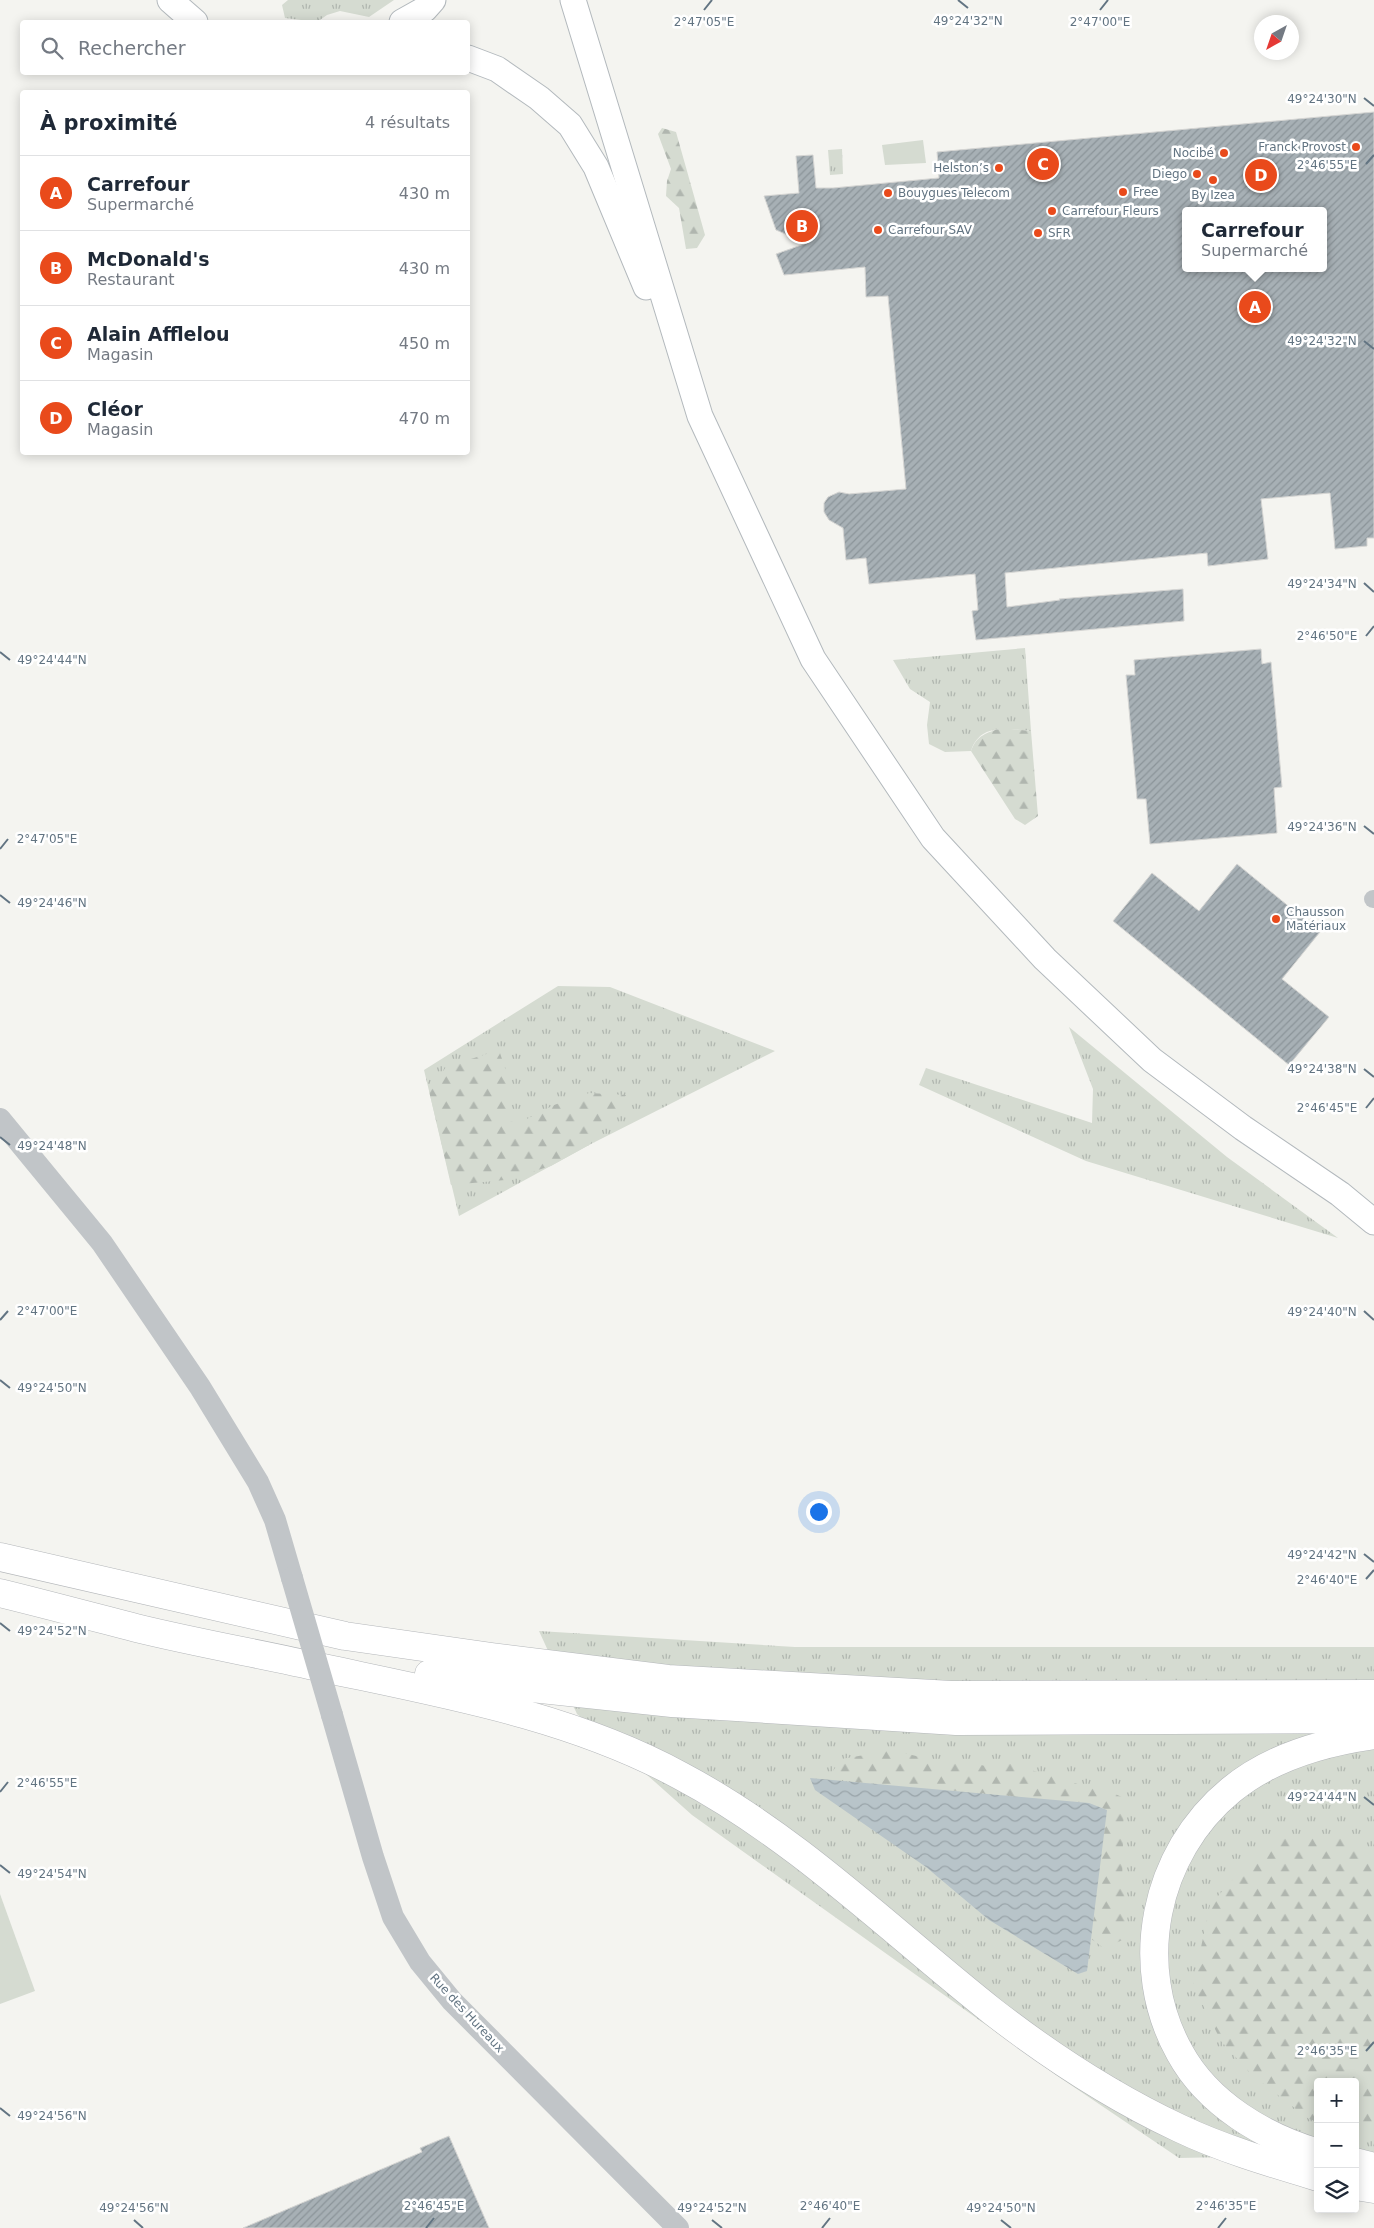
<!DOCTYPE html>
<html lang="fr">
<meta charset="utf-8">
<style>
body{margin:0;font-family:"DejaVu Sans",sans-serif;background:#f6f6f7;color:#1f2937}
.controls{position:absolute;right:15px;bottom:15px;display:grid;overflow:hidden;border-radius:5px;box-shadow:0 2px 12px #0003}
.controls button{width:45px;height:45px;display:grid;place-items:center;padding:0;border:0;border-bottom:1px solid #e0e1e3;background:#fff;color:#1f2937;font:25px sans-serif}
.compass{position:absolute;left:1254px;top:15px;width:45px;height:45px;border-radius:50%;background:#fff;box-shadow:0 2px 12px #0003;rotate:220deg}
.you{position:absolute;left:818px;top:1511px;width:18px;height:18px;margin:-12px;border:4px solid #fff;border-radius:50%;background:#1a73e8;box-shadow:0 0 0 8px #1a73e833}
.badge{display:grid;place-items:center;width:32px;height:32px;border-radius:50%;background:#e94a1b;color:#fff;font-size:16px;font-weight:700}
.pin{position:absolute;translate:-50% -50%;border:2px solid #fff;box-shadow:0 1px 5px #0006}
.popup{position:absolute;left:1182px;top:207px;width:145px;height:65px;box-sizing:border-box;display:grid;place-content:center;border-radius:5px;background:#fff;filter:drop-shadow(0 1px 4px #0005);font-size:16px;white-space:nowrap;color:#747a83}
.popup b{font-size:19px;color:#1f2937}
.popup::after{content:'';position:absolute;left:50%;top:100%;margin-left:-10px;border:10px solid transparent;border-top-color:#fff}
.list{margin:0;padding:0;list-style:none}
h2{display:flex;justify-content:space-between;align-items:center;height:65px;margin:0;padding:0 20px;font-size:21px}
h2 small{font-size:16px;font-weight:400;color:#747a83}
.list li{display:grid;grid-template-columns:32px 1fr auto;gap:15px;align-items:center;box-sizing:border-box;height:75px;padding:0 20px;border-top:1px solid #e0e1e3}
.list b{display:block;font-size:19px;white-space:nowrap}
.list p{margin:0;font-size:16px;white-space:nowrap;color:#747a83}
.list em{font-size:16px;font-style:normal;color:#747a83}
.icon{flex:none;width:28px;height:28px;fill:none;stroke:currentColor;stroke-width:2;stroke-linecap:round;stroke-linejoin:round}
.map{position:relative;flex:none;width:1374px;height:2228px;overflow:hidden}
.search{position:absolute;background:#fff;box-shadow:0 2px 12px #0003;left:20px;top:20px;width:450px;height:55px;display:flex;align-items:center;gap:12px;box-sizing:border-box;padding:0 18px;border-radius:5px;color:#747a83;font-size:19px}
.panel{position:absolute;background:#fff;box-shadow:0 2px 12px #0003;left:20px;top:90px;width:450px;height:365px;border-radius:5px}
.map>svg:first-child{display:block}
.grass{fill:url(#grass-tufts)}
.forest{fill:url(#forest-firs)}
.park{fill:#d5dbd1}
.water{fill:url(#water-waves)}
.building{fill:url(#building-hatch);stroke:#d5d5d3;fill-rule:evenodd}
.lines{fill:none;stroke-linecap:round;stroke-linejoin:round}
.secondary-casing{stroke:#b3b9bd;stroke-width:27}
.trunk-casing{stroke:#b4b7ba;stroke-width:29}
.minor{stroke:#c1c5c8;stroke-width:18}
.tertiary{stroke:#c1c5c8;stroke-width:22}
.secondary{stroke:#fff;stroke-width:25}
.trunk{stroke:#fff;stroke-width:28}
.tertiary-bridge{stroke:#c1c5c8;stroke-width:22}
.ticks{fill:none;stroke:#627482;stroke-width:2}
.poi-dot{fill:#e94a1b;stroke:#fff;stroke-width:2}
.labels{text-anchor:middle;dominant-baseline:central;stroke-width:5;stroke-linejoin:round;paint-order:stroke}
.poi-label{font-size:12px;fill:#627482;stroke:#fff;text-anchor:start}
.street-label{font-size:12px;fill:#627482;stroke:#fff}
.ticks-label{font-size:12px;text-anchor:middle;fill:#627482;stroke:#fff;stroke-width:5;stroke-linejoin:round;paint-order:stroke}
</style>
<div class="map">
<svg width="1374" height="2228" viewBox="0 0 1374 2228">
<defs>
<pattern id="grass-tufts" width="24" height="20" patternUnits="userSpaceOnUse" patternTransform="scale(1.25)"><rect width="24" height="20" fill="#d5dbd1"/><path d="M3 7l-1-3M5 7V3M7 7l1-3M15 17l-1-3M17 17v-4M19 17l1-3" fill="none" stroke="#b0b6af"/></pattern>
<pattern id="forest-firs" width="22" height="20" patternUnits="userSpaceOnUse" patternTransform="scale(1.25)"><rect width="22" height="20" fill="#d5dbd1"/><path d="M5 1l3.5 6h-7zM16 11l3.5 6h-7z" fill="#b0b6af"/></pattern>
<pattern id="water-waves" width="16" height="10" patternUnits="userSpaceOnUse" patternTransform="scale(1.25)"><rect width="16" height="10" fill="#b8c4c9"/><path d="M0 5q4-4 8 0t8 0" fill="none" stroke="#99a4a9"/></pattern>
<pattern id="building-hatch" width="6" height="6" patternUnits="userSpaceOnUse" patternTransform="scale(1.25)"><rect width="6" height="6" fill="#a7b0b5"/><path d="M-1 1l2-2M0 6l6-6M5 7l2-2" fill="none" stroke="#8b9499"/></pattern>
</defs>
<rect width="100%" height="100%" fill="#f4f4f0"/>
<g class="grass">
<polygon points="288,0 394,0 369,17 340,11 327,15 317,22 285,18 282,5"/>
<polygon points="842,149 843,174 830,175 828,150"/>
<path d="M 1025,648 L 1031,731 C 1007,729 980,723 971,751 L 945,752 L 929,744 L 927,725 L 930,702 L 910,689 L 893,660 Z"/>
<polygon points="558,986 610,987 775,1051 589,1145 459,1216 424,1070"/>
<polygon points="1069,1027 1227,1157 1338,1238 1086,1161 919,1085 926,1068 1092,1123 1093,1089"/>
<polygon points="539,1631 795,1647 1374,1647 1374,2153 1355,2154 1355,2082 1318,2082 1318,2155 1179,2158 1059,2077 692,1815 655,1782 577,1714"/>
</g>
<g class="forest">
<polygon points="662,128 676,132 705,235 697,248 686,249 679,208 666,196 667,181 671,169 658,134"/>
<path d="M 1002,728 L 1031,731 L 1038,816 L 1025,825 L 1015,819 L 971,751 C 977,735 986,733 1002,728 Z"/>
<polygon points="499,1050 506,1071 508,1121 519,1123 554,1105 589,1093 626,1095 609,1122 589,1145 551,1166 505,1180 451,1185 429,1091 446,1067"/>
<polygon points="892,1750 928,1759 997,1767 1004,1762 1091,1788 1102,1788 1124,1798 1122,1884 1128,1911 1125,1939 1104,1948 1091,1939 1107,1810 1089,1803 844,1781 832,1772 842,1759"/>
<polygon points="1290,1834 1331,1836 1353,1840 1374,1861 1374,2135 1362,2137 1355,2135 1355,2082 1318,2082 1318,2122 1309,2119 1252,2075 1221,2041 1193,1985 1210,1905 1258,1851"/>
</g>
<g class="park">
<polygon points="923,140 926,163 885,165 882,145"/>
<polygon points="0,1894 35,1991 0,2004"/>
</g>
<polygon class="water" points="810,1778 1089,1803 1107,1810 1087,1971 1078,1974 989,1920 926,1867 815,1790"/>
<g class="building">
<path d="M 1374,112 L 1374,538 L 1367,538 L 1367,546 L 1335,549 L 1330,493 L 1261,499 L 1268,559 L 1208,566 L 1207,553 L 1005,573 L 1007,607 L 1060,600 L 1059,599 L 1183,589 L 1184,621 L 976,640 L 972,611 L 978,610 L 975,574 L 869,584 L 866,558 L 846,560 L 843,528 L 829,520 L 824,512 L 824,503 L 828,497 L 839,492 L 849,494 L 906,489 L 888,296 L 866,297 L 865,267 L 784,275 L 776,254 L 807,243 L 776,230 L 764,196 L 799,193 L 796,156 L 813,155 L 816,188 L 833,188 L 939,178 L 937,152 ZM 1186,211 L 1324,211 L 1324,268 L 1186,268 Z"/>
<polygon points="1261,649 1262,664 1271,662 1282,787 1274,788 1277,833 1150,844 1146,799 1137,799 1126,675 1135,675 1134,660"/>
<polygon points="1237,864 1320,932 1282,979 1329,1017 1289,1065 1113,921 1152,873 1199,911"/>
<polygon points="449,2136 489,2228 243,2228 422,2152 420,2148"/>
</g>
<g class="lines">
<defs>
<g id="secondary">
<polyline points="170,0 195,22"/>
<polyline points="573,0 700,416 813,659 933,838 1045,959 1152,1060 1243,1128 1340,1194 1374,1222"/>
<polyline points="402,22 425,9 433,0"/>
<polyline points="468,58 497,69 539,98 570,125 596,167 646,287"/>
</g>
<g id="trunk">
<polyline points="0,1557 345,1636 492,1657 668,1679 951,1695 1374,1694"/>
<path d="M 0,1593 C 45,1604 90,1616 136,1628 C 197,1643 261,1654 323,1668 C 445,1694 571,1716 681,1776 C 796,1837 891,1931 992,2011 C 1050,2056 1113,2097 1179,2128 C 1223,2149 1271,2163 1318,2177"/>
<polyline points="429,1674 513,1686 672,1703 956,1721 1374,1719"/>
<path d="M 1318,2153 C 1264,2137 1208,2104 1180,2053 C 1131,1966 1154,1853 1231,1790 C 1271,1757 1324,1742 1374,1735"/>
<polyline points="1355,2162 1374,2167"/>
<polyline points="1355,2186 1374,2189"/>
</g>
</defs>
<use href="#secondary" class="secondary-casing"/>
<use href="#trunk" class="trunk-casing"/>
<polyline class="minor" points="1373,899 1374,899"/>
<g class="tertiary">
<polyline points="0,1119 102,1243 200,1387 258,1482 275,1520 292,1578"/>
<polyline points="332,1715 373,1857 393,1917 420,1962 452,2001 678,2228"/>
</g>
<use href="#secondary" class="secondary"/>
<use href="#trunk" class="trunk"/>
<polyline class="tertiary-bridge" points="292,1578 332,1715"/>
</g>
<path class="ticks" d="M 958,0 L 968,8M 704,10 L 712,0M 1100,10 L 1108,0M 1364,98 L 1374,106M 1366,164 L 1374,155M 1364,341 L 1374,349M 1364,583 L 1374,592M 1366,636 L 1374,626M 0,652 L 10,660M 1364,826 L 1374,834M 0,849 L 8,839M 0,895 L 10,903M 1364,1069 L 1374,1077M 1366,1108 L 1374,1098M 0,1137 L 10,1145M 1364,1311 L 1374,1320M 0,1320 L 8,1311M 0,1380 L 10,1388M 1364,1554 L 1374,1562M 1366,1579 L 1374,1570M 0,1623 L 10,1631M 0,1792 L 8,1782M 1364,1797 L 1374,1805M 0,1865 L 10,1873M 1366,2051 L 1374,2042M 0,2108 L 10,2116M 134,2220 L 143,2228M 712,2220 L 722,2228M 1001,2220 L 1011,2228M 426,2228 L 434,2218M 822,2228 L 830,2218M 1218,2228 L 1226,2218"/>
<g class="poi-dot">
<circle cx="1356" cy="147" r="5"/>
<circle cx="1224" cy="153" r="5"/>
<circle cx="999" cy="168" r="5"/>
<circle cx="1197" cy="174" r="5"/>
<circle cx="1213" cy="180" r="5"/>
<circle cx="1123" cy="192" r="5"/>
<circle cx="888" cy="193" r="5"/>
<circle cx="1052" cy="211" r="5"/>
<circle cx="878" cy="230" r="5"/>
<circle cx="1038" cy="233" r="5"/>
<circle cx="1276" cy="919" r="5"/>
</g>
<g class="labels">
<g class="poi-label">
<text x="1346" y="147" text-anchor="end">Franck Provost</text>
<text x="1214" y="153" text-anchor="end">Nocibé</text>
<text x="989" y="168" text-anchor="end">Helston’s</text>
<text x="1187" y="174" text-anchor="end">Diego</text>
<text x="1133" y="192">Free</text>
<text x="898" y="193">Bouygues Telecom</text>
<text x="1213" y="195" text-anchor="middle">By Izea</text>
<text x="1062" y="211">Carrefour Fleurs</text>
<text x="888" y="230">Carrefour SAV</text>
<text x="1048" y="233">SFR</text>
<text x="1286" y="912">Chausson<tspan x="1286" dy="14">Matériaux</tspan></text>
</g>
<g class="street-label">
<text transform="translate(467 2013) rotate(47)">Rue des Hureaux</text>
</g>
</g>
<g class="ticks-label">
<text x="968" y="25">49°24'32"N</text>
<text x="704" y="26">2°47'05"E</text>
<text x="1100" y="26">2°47'00"E</text>
<text x="1322" y="103">49°24'30"N</text>
<text x="1327" y="169">2°46'55"E</text>
<text x="1322" y="345">49°24'32"N</text>
<text x="1322" y="588">49°24'34"N</text>
<text x="1327" y="640">2°46'50"E</text>
<text x="52" y="664">49°24'44"N</text>
<text x="1322" y="831">49°24'36"N</text>
<text x="47" y="843">2°47'05"E</text>
<text x="52" y="907">49°24'46"N</text>
<text x="1322" y="1073">49°24'38"N</text>
<text x="1327" y="1112">2°46'45"E</text>
<text x="52" y="1150">49°24'48"N</text>
<text x="47" y="1315">2°47'00"E</text>
<text x="1322" y="1316">49°24'40"N</text>
<text x="52" y="1392">49°24'50"N</text>
<text x="1322" y="1559">49°24'42"N</text>
<text x="1327" y="1584">2°46'40"E</text>
<text x="52" y="1635">49°24'52"N</text>
<text x="47" y="1787">2°46'55"E</text>
<text x="1322" y="1801">49°24'44"N</text>
<text x="52" y="1878">49°24'54"N</text>
<text x="1327" y="2055">2°46'35"E</text>
<text x="52" y="2120">49°24'56"N</text>
<text x="434" y="2210">2°46'45"E</text>
<text x="830" y="2210">2°46'40"E</text>
<text x="1226" y="2210">2°46'35"E</text>
<text x="134" y="2212">49°24'56"N</text>
<text x="712" y="2212">49°24'52"N</text>
<text x="1001" y="2212">49°24'50"N</text>
</g>
</svg>
<div class="controls">
<button>+</button>
<button>−</button>
<button><svg class="icon" aria-label="layers" viewBox="0 0 24 24"><path d="M12 4l9 5-9 5-9-5zM3 14l9 5 9-5"/></svg></button>
</div>
<svg class="compass" viewBox="-18 -18 36 36"><path d="M0-13l5 13h-10z" fill="#e53935"/><path d="M0 13l5-13h-10z" fill="#747a83"/></svg>
<div class="you"></div>
<div class="pin badge" style="left:1255px;top:307px">A</div>
<div class="popup"><b>Carrefour</b>Supermarché</div>
<div class="pin badge" style="left:802px;top:226px">B</div>
<div class="pin badge" style="left:1043px;top:164px">C</div>
<div class="pin badge" style="left:1261px;top:175px">D</div>
<div class="search"><svg class="icon" aria-label="search" viewBox="0 0 24 24"><circle cx="10" cy="10" r="6"/><path d="M15 15l6 6"/></svg>Rechercher</div>
<section class="panel">
<h2>À proximité<small>4 résultats</small></h2>
<ul class="list">
<li><span class="badge">A</span><div><b>Carrefour</b><p>Supermarché</p></div><em>430 m</em></li>
<li><span class="badge">B</span><div><b>McDonald's</b><p>Restaurant</p></div><em>430 m</em></li>
<li><span class="badge">C</span><div><b>Alain Afflelou</b><p>Magasin</p></div><em>450 m</em></li>
<li><span class="badge">D</span><div><b>Cléor</b><p>Magasin</p></div><em>470 m</em></li>
</ul>
</section>
</div>
